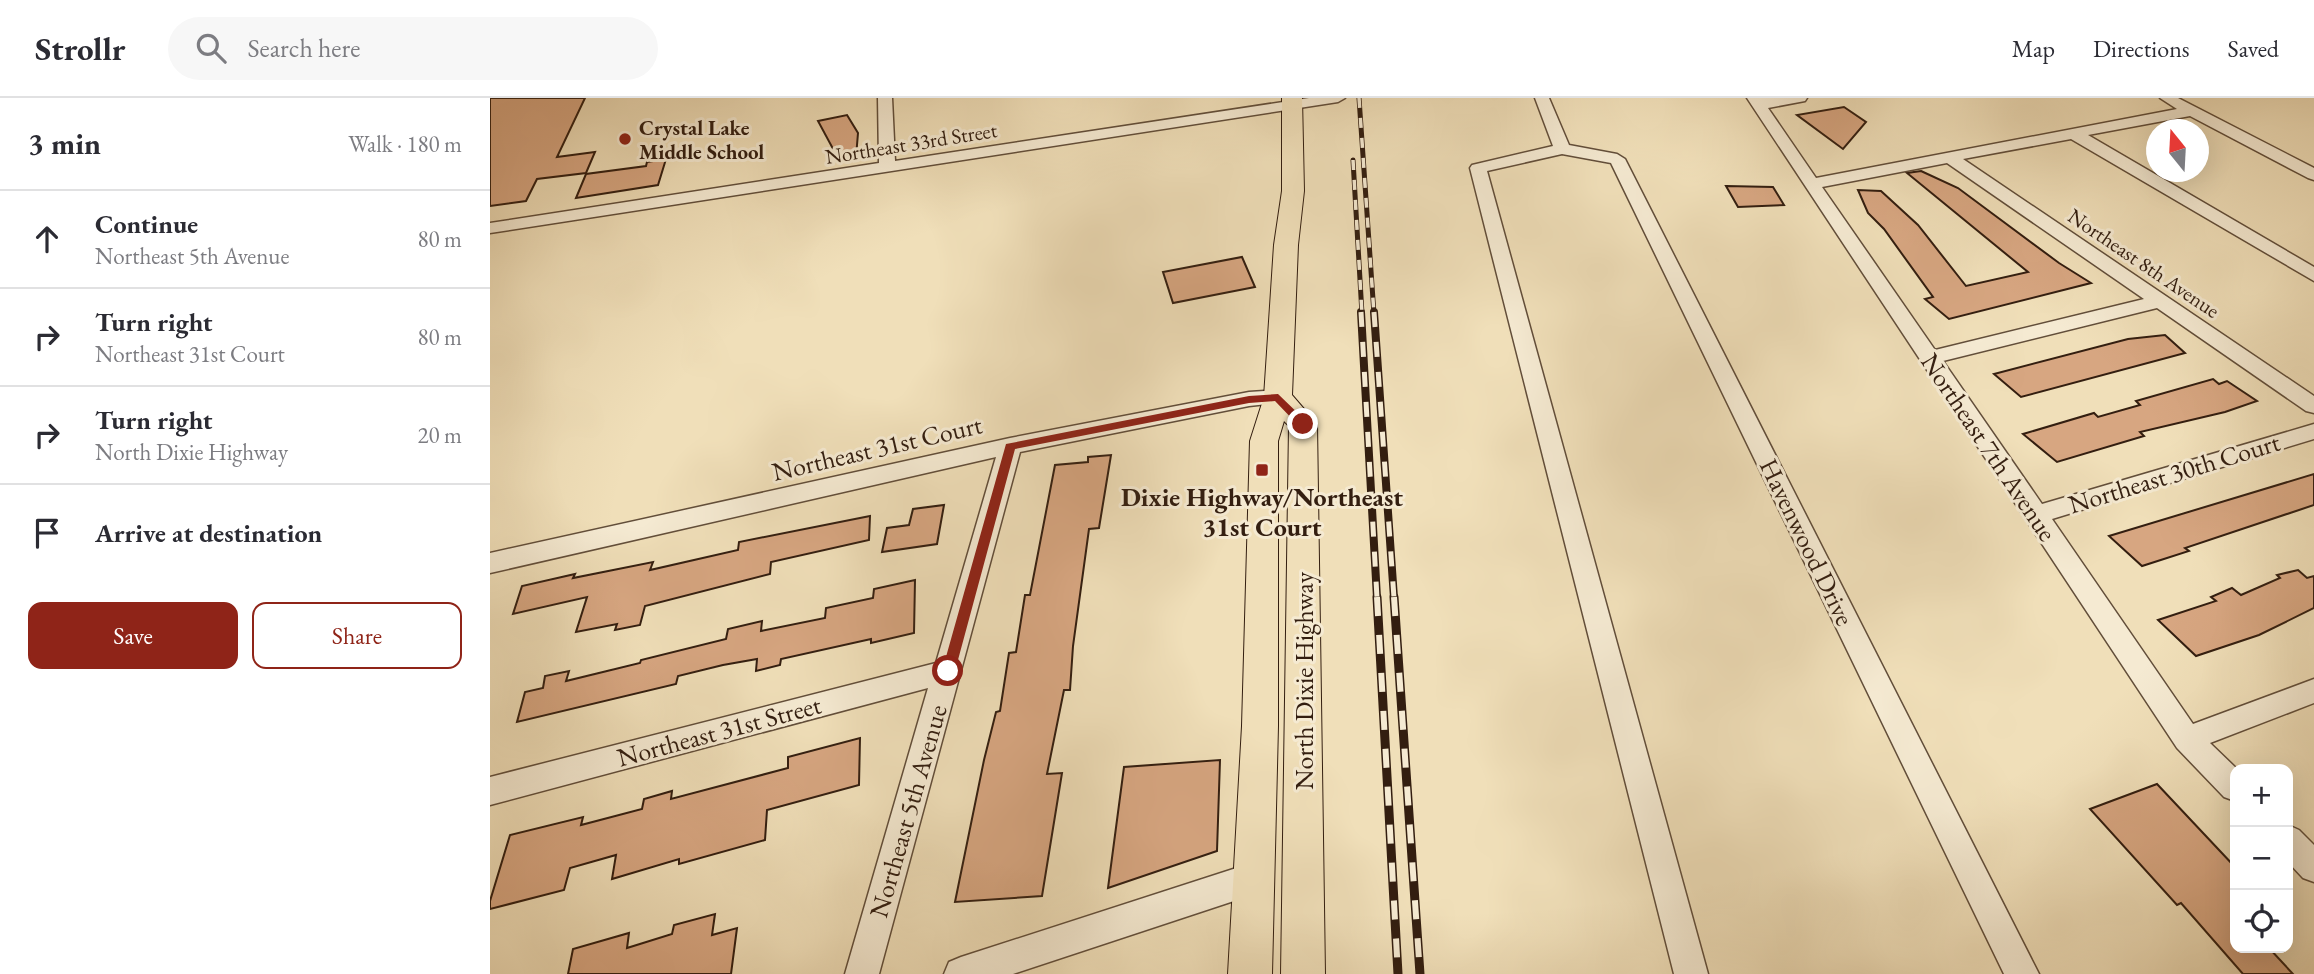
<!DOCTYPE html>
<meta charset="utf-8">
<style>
body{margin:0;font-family:"EB Garamond",serif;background:#f7f7f7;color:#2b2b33}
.controls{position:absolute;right:21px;bottom:21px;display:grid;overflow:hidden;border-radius:14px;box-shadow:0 7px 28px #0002}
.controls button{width:63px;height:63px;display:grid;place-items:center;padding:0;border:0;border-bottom:2px solid #e1e1e2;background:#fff;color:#2b2b33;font:35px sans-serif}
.compass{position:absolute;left:1656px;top:21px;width:63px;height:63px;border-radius:50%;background:#fff;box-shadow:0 7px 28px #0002;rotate:342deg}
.stop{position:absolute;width:21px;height:21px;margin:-16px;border:5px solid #8f2418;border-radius:50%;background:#fff}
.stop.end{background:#8f2418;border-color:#fff;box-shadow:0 2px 7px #0008}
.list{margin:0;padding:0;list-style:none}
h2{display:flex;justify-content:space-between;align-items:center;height:91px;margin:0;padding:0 28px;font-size:30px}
h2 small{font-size:23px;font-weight:400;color:#7c7c81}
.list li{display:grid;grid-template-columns:46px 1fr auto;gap:21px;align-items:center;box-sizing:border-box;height:98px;padding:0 28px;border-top:2px solid #e1e1e2}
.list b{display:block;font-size:26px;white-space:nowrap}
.list p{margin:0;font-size:23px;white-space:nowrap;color:#7c7c81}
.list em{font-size:23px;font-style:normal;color:#7c7c81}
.actions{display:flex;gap:14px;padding:21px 28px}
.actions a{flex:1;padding:16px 0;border:2px solid #8f2418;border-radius:14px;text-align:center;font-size:24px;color:#8f2418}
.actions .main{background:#8f2418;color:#fff}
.icon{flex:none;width:38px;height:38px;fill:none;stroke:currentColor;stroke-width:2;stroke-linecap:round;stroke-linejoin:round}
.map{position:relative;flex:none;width:1824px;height:876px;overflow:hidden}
header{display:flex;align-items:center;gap:42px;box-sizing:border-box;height:98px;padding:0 35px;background:#fff;border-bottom:2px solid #e1e1e2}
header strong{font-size:33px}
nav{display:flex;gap:38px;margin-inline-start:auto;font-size:24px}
.search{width:490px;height:63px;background:#f7f7f7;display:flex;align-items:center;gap:18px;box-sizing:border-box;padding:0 24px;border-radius:38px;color:#7c7c81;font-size:26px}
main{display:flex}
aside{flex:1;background:#fff}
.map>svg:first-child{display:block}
.building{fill:#d7a681;stroke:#331e10;stroke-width:2}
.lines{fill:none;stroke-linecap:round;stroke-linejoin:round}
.minor-casing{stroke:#624e3a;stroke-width:3}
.major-casing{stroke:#331e10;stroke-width:2}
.minor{fill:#f5ead2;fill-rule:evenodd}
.major{fill:#f0dfb9;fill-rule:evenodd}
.rail-far2-casing{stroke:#331e10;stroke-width:5}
.rail-far1-casing{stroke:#331e10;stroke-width:8}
.rail-casing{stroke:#331e10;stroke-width:9}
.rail-far2{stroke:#f5ead2;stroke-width:3.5;stroke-dasharray:10;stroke-linecap:butt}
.rail-far1{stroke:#f5ead2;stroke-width:5;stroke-dasharray:15;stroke-linecap:butt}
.rail{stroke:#f5ead2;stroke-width:6;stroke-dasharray:19;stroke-linecap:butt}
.route{fill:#8f2418}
.poi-dot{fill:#8f2418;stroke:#f5ead2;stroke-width:2.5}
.labels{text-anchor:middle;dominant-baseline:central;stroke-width:6;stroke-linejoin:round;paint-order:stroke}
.far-poi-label{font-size:21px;font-weight:bold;fill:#331e10;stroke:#f5ead2;text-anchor:start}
.far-street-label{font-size:21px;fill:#331e10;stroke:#f5ead2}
.street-label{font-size:26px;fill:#331e10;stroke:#f5ead2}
.poi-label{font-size:26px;font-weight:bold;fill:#331e10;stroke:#f5ead2}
</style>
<header>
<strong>Strollr</strong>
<div class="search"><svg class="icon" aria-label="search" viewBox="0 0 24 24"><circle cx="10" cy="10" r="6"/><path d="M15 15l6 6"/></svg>Search here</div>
<nav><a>Map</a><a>Directions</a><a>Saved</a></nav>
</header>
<main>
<aside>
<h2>3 min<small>Walk · 180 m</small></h2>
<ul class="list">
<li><svg class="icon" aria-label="ahead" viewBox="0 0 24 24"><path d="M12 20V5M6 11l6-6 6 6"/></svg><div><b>Continue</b><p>Northeast 5th Avenue</p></div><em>80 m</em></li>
<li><svg class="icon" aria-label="right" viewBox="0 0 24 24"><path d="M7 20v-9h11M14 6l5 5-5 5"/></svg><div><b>Turn right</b><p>Northeast 31st Court</p></div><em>80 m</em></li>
<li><svg class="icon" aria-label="right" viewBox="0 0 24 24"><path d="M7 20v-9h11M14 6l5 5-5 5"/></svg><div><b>Turn right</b><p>North Dixie Highway</p></div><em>20 m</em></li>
<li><svg class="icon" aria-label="arrive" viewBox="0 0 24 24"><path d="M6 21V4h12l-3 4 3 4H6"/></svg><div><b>Arrive at destination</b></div></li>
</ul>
<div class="actions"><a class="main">Save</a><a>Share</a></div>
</aside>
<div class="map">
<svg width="1824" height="876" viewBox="0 0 1824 876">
<rect width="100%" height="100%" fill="#f0dfb9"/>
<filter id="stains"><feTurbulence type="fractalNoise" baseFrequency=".00286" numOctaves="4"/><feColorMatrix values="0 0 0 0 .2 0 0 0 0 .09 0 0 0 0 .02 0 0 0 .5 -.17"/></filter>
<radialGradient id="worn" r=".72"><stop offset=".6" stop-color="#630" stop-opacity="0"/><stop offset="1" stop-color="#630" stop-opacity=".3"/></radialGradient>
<g class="building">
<polygon points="0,0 95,0 67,59 105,54 96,75 47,81 36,103 0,108"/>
<polygon points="1354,9 1376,24 1353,51 1307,17"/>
<polygon points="357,17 368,35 366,59 349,62 328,23"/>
<polygon points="176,61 168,87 86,100 96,76 156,68 157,64"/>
<polygon points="1431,73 1468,90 1569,165 1601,185 1459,221 1435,201 1443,199 1394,131 1378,115 1368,92 1391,93 1428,127 1476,188 1538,174 1417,75"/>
<polygon points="1236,88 1283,89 1294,107 1248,109"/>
<polygon points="752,159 765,189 683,205 673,174"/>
<polygon points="1675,237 1695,255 1531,299 1504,276 1638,241"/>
<polygon points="1723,281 1729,286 1737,283 1767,303 1735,314 1650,334 1654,338 1567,364 1533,336 1604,315 1608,319 1650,307 1646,303"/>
<polygon points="621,357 609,430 599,431 583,548 580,592 574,592 557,676 572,675 552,798 465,804 494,662 506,614 510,613 519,555 526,554 535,497 540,497 565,367 598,364 598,359"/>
<polygon points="1824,376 1824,407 1695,450 1699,453 1652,468 1619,438"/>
<polygon points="454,407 447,446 392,454 397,430 419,427 423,411"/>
<polygon points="380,418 379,442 281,464 280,476 155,508 150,527 125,532 127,526 86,534 97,499 23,516 32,488 85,476 83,480 163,464 160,472 248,452 249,444"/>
<polygon points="1808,472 1817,480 1824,478 1824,510 1769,537 1706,558 1668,522 1726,503 1721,499 1742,490 1751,497 1790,480 1787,477"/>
<polygon points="425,482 424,535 381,545 381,541 291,561 290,567 266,573 267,561 233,567 188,578 186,586 27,624 35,594 53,590 55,578 79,573 76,583 150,565 151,562 236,541 238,531 272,523 271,533 335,520 336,510 383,500 384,491"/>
<polygon points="370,640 369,687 277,712 275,742 189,766 189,761 122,781 126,757 80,770 74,792 0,811 0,803 20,737 93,719 91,727 152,711 154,701 182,693 181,701 298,670 298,659"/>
<polygon points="730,662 727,753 618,790 634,669"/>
<polygon points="1667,686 1745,769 1745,850 1779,850 1803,876 1753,876 1691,805 1687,807 1600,711"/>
<polygon points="225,816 222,837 247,830 241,876 78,876 83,851 139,835 137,850 182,836 184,827"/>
</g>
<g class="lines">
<defs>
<g id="minor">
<polygon points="388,0 402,0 405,63 819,0 855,0 848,4 0,135 0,125 389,65"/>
<polygon points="1045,0 1059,0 1079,47 1127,56 1135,61 1549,876 1514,876 1121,65 1072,56 997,73 1218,876 1184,876 980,70 982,67 1063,48"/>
<path d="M 1257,0 L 1317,0 L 1315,3 L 1278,10 L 1326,80 L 1687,11 L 1670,0 L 1688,0 L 1824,70 L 1824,82 L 1818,80 L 1700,18 L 1598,37 L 1824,169 L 1824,183 L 1581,41 L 1473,61 L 1824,298 L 1824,315 L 1816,313 L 1667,210 L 1453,263 L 1552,406 L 1824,326 L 1824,341 L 1562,421 L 1703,626 L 1824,581 L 1824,605 L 1720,645 L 1747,671 L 1745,671 L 1745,703 L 1734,699 L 1687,650 ZM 1457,65 L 1654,201 L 1445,252 L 1332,89 Z"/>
<polygon points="788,292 796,294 799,299 796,304 759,308 530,354 389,876 355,876 438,590 0,707 0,679 446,565 506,359 0,475 0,455 520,340 759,294"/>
<polygon points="1798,727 1809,732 1824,747 1824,784 1813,780 1798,764"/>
<polygon points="765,764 776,769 781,780 776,791 765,796 523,876 454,876 459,864 471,859"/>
</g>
<polygon id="major" points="792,0 812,0 814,93 808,147 802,297 827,326 835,876 791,876 799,328 794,323 788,343 788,628 782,876 738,876 752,628 760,343 774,299 784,147 792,93"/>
</defs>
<use href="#minor" class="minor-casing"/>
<use href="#major" class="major-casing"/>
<use href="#minor" class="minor"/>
<use href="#major" class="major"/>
<defs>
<g id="rail-far2">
<polyline points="869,0 884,216"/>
<polyline points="863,62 872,216"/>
</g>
<g id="rail-far1">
<polyline points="871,214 887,500"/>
<polyline points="884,214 904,500"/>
</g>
<g id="rail">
<polyline points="887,499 908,876"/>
<polyline points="904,499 930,876"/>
</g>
</defs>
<use href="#rail-far2" class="rail-far2-casing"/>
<use href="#rail-far1" class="rail-far1-casing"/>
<use href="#rail" class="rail-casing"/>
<use href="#rail-far2" class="rail-far2"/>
<use href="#rail-far1" class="rail-far1"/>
<use href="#rail" class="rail"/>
</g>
<polygon class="route" points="788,296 816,323 816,328 809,328 785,303 759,305 525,351 465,573 463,577 454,577 452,573 516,346 759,298"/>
<g class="poi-dot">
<circle cx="135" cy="41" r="7"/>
<rect x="765" y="365" width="14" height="14" rx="3.5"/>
</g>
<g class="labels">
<g class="far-poi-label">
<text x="149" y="29">Crystal Lake<tspan x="149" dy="24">Middle School</tspan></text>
</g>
<g class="far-street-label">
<text transform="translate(421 45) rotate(-9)">Northeast 33rd Street</text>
<text transform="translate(1654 165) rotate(34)">Northeast 8th Avenue</text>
</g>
<g class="street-label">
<text transform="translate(1499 349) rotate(56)">Northeast 7th Avenue</text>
<text transform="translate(387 350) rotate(-13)">Northeast 31st Court</text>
<text transform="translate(1684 375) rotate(-17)">Northeast 30th Court</text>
<text transform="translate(1317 444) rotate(64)">Havenwood Drive</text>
<text transform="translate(814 583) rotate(-90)">North Dixie Highway</text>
<text transform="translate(229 633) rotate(-15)">Northeast 31st Street</text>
<text transform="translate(418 713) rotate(-74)">Northeast 5th Avenue</text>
</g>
<g class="poi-label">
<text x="772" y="399">Dixie Highway/Northeast<tspan x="772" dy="30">31st Court</tspan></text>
</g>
</g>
<rect width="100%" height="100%" filter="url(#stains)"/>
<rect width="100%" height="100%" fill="url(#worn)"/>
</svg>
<div class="controls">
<button>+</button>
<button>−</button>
<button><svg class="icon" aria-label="locate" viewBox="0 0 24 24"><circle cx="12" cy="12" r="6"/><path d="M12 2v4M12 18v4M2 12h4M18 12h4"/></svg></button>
</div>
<svg class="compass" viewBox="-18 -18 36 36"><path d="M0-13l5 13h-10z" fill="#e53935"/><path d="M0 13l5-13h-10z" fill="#7c7c81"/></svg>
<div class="stop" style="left:458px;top:573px"></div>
<div class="stop end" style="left:813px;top:326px"></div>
</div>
</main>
